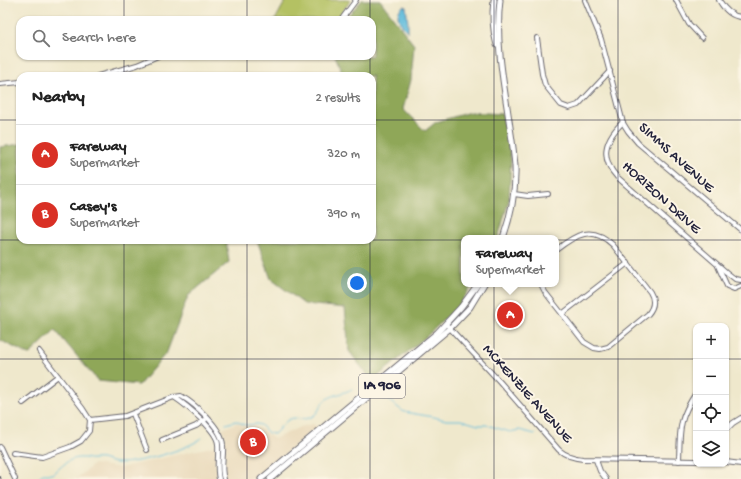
<!DOCTYPE html>
<meta charset="utf-8">
<style>
body{margin:0;font-family:"Gochi Hand",sans-serif;background:#f6f6f6;color:#222}
.controls{position:absolute;right:12px;bottom:12px;display:grid;overflow:hidden;border-radius:8px;box-shadow:0 1px 3px #0004}
.controls button{width:36px;height:36px;display:grid;place-items:center;padding:0;border:0;border-bottom:1px solid #e0e0e0;background:#fff;color:#222;font:20px sans-serif}
.you{position:absolute;left:357px;top:283px;width:14px;height:14px;margin:-10px;border:3px solid #fff;border-radius:50%;background:#1a73e8;box-shadow:0 0 0 6px #1a73e833}
.badge{display:grid;place-items:center;width:26px;height:26px;border-radius:50%;background:#d93025;color:#fff;font-size:13px;font-weight:700}
.pin{position:absolute;translate:-50% -50%;border:2px solid #fff;box-shadow:0 1px 4px #0006}
.popup{position:absolute;left:461px;top:235px;width:98px;height:52px;box-sizing:border-box;display:grid;place-content:center;border-radius:8px;background:#fff;filter:drop-shadow(0 1px 3px #0005);font-size:13px;white-space:nowrap;color:#767676}
.popup b{font-size:15px;color:#222}
.popup::after{content:'';position:absolute;left:50%;top:100%;margin-left:-8px;border:8px solid transparent;border-top-color:#fff}
.list{margin:0;padding:0;list-style:none}
h2{display:flex;justify-content:space-between;align-items:center;height:52px;margin:0;padding:0 16px;font-size:17px}
h2 small{font-size:13px;font-weight:400;color:#767676}
.list li{display:grid;grid-template-columns:26px 1fr auto;gap:12px;align-items:center;box-sizing:border-box;height:60px;padding:0 16px;border-top:1px solid #e0e0e0}
.list b{display:block;font-size:15px;white-space:nowrap}
.list p{margin:0;font-size:13px;white-space:nowrap;color:#767676}
.list em{font-size:13px;font-style:normal;color:#767676}
.icon{flex:none;width:22px;height:22px;fill:none;stroke:currentColor;stroke-width:2;stroke-linecap:round;stroke-linejoin:round}
.map{position:relative;flex:none;width:741px;height:479px;overflow:hidden}
.search{position:absolute;background:#fff;box-shadow:0 1px 3px #0004;left:16px;top:16px;width:360px;height:44px;display:flex;align-items:center;gap:10px;box-sizing:border-box;padding:0 14px;border-radius:12px;color:#767676;font-size:15px}
.panel{position:absolute;background:#fff;box-shadow:0 1px 3px #0004;left:16px;top:72px;width:360px;height:172px;border-radius:12px}
.map>svg:first-child{display:block}
.built{fill:#e9d9ba}
.green{fill:#b4c163;stroke:#6b724f}
.forest{fill:#8fa759;stroke:#58644a}
.water{fill:#5ebbdc;stroke:#406e8c}
.lines{fill:none;stroke-linecap:round;stroke-linejoin:round}
.stream{stroke:#5ebbdc;stroke-width:1}
.minor-casing{stroke:#6a676e;stroke-width:6}
.major-casing{stroke:#6a676e;stroke-width:7}
.minor{stroke:#fff;stroke-width:4}
.major{stroke:#fff;stroke-width:5}
.rail{stroke:#22223b;stroke-width:1;stroke-dasharray:6 3;stroke-linecap:butt}
.grid{fill:none;stroke:#22223b;stroke-width:1;stroke-opacity:0.55}
.labels{text-anchor:middle;dominant-baseline:central;stroke-width:4;stroke-linejoin:round;paint-order:stroke}
.shield{fill:#fcf5e5;stroke:#63616e;stroke-width:1}
.shield-label{font-size:14px;font-weight:bold;fill:#22223b}
.street-label{font-size:15px;fill:#22223b;stroke:#fcf5e5}
</style>
<div class="map">
<svg width="741" height="479" viewBox="0 0 741 479">
<rect width="100%" height="100%" fill="#fcf5e5"/>
<filter id="ink" filterUnits="userSpaceOnUse"><feTurbulence type="fractalNoise" baseFrequency=".025" numOctaves="2"/><feDisplacementMap in="SourceGraphic" scale="8" xChannelSelector="R" yChannelSelector="G"/><feConvolveMatrix kernelMatrix="1 2 1 2 8 2 1 2 1" color-interpolation-filters="sRGB"/></filter>
<filter id="wash" filterUnits="userSpaceOnUse"><feTurbulence type="fractalNoise" baseFrequency=".012" numOctaves="4" result="noise"/><feDisplacementMap in="SourceGraphic" scale="16" xChannelSelector="R" yChannelSelector="G"/><feGaussianBlur stdDeviation="0.9" result="paint"/><feColorMatrix in="noise" values="0 0 0 0 0 0 0 0 0 0 0 0 0 0 0 0 0 1.4 0 .05"/><feComposite in="paint" operator="in"/></filter>
<g filter="url(#wash)">
<rect width="100%" height="100%" fill="#efe8cc"/>
<g class="built">
<polygon points="237,423 261,429 274,439 300,427 313,424 317,427 254,479 227,479 225,473 226,438 222,429"/>
<polygon points="215,446 215,464 217,479 76,479 94,464 120,468"/>
</g>
<polygon class="green" points="286,0 351,0 336,20 275,20"/>
<g class="forest">
<polygon points="362,0 380,0 414,45 411,80 403,109 425,131 436,122 470,112 502,114 511,159 509,200 498,238 464,238 464,284 473,284 459,305 426,337 372,381 349,351 345,308 304,304 271,279 257,240 372,240 372,76 340,76 343,74 335,56 372,56 372,20 344,20"/>
<polygon points="20,144 20,240 226,240 229,262 188,296 167,352 139,385 98,381 55,330 29,355 0,340 0,147"/>
</g>
<path class="water" d="M 403,6 L 406,7 L 408,23 L 408,32 C 400,24 393,15 403,6 Z"/>
<g class="lines">
<g class="stream">
<polyline points="382,398 388,400 404,412 434,417 446,420 461,420 478,425 487,425 510,432 519,430 535,434"/>
<path d="M 226,424 L 236,421 L 245,425 L 257,424 L 261,425 L 268,433 L 274,434 C 280,429 283,422 290,419 C 296,416 304,422 313,416 C 319,412 320,406 324,401 C 329,396 345,393 352,389"/>
<path d="M 38,479 C 42,471 46,475 53,474 C 64,465 68,457 84,458 C 87,458 90,460 93,459 C 97,459 101,458 105,460 C 109,461 113,463 117,463 C 136,464 187,450 202,438"/>
</g>
</g>
</g>
<g filter="url(#ink)">
<g class="lines">
<defs>
<g id="minor">
<polyline points="585,0 601,39 623,123 628,131 638,143 741,230"/>
<polyline points="676,0 689,24 702,38"/>
<path d="M 719,0 C 724,9 730,16 741,17"/>
<polyline points="341,20 356,0"/>
<polyline points="537,38 542,74 545,85 561,105 569,108 578,105 610,71"/>
<polyline points="98,76 137,65 158,56"/>
<polyline points="0,84 20,82"/>
<path d="M 623,122 C 605,139 599,157 617,177 L 726,272 L 735,279 L 741,280"/>
<polyline points="514,194 528,196 548,194"/>
<polyline points="718,266 727,286 734,289 741,286"/>
<path d="M 541,284 L 545,292 L 584,342 L 594,348 L 600,349 L 608,347 L 648,314 C 654,307 655,300 650,292 L 613,245 C 592,225 576,234 556,250"/>
<polyline points="562,314 628,263"/>
<path d="M 446,324 L 500,382 L 559,450 C 566,456 573,458 583,459 L 696,461"/>
<path d="M 174,397 C 186,405 217,430 218,444 C 219,456 216,468 219,479"/>
<polyline points="23,403 58,376"/>
<polyline points="133,414 147,450"/>
<path d="M 90,420 L 125,416 L 174,397 L 181,396 C 195,404 222,428 223,445 C 224,456 220,468 224,479"/>
<polyline points="726,430 733,423 741,418"/>
<polyline points="162,440 196,426 205,420"/>
<polyline points="0,447 15,479"/>
<polyline points="13,453 42,457 70,447 81,441 89,431 90,420 83,409 39,351"/>
<polyline points="596,460 600,471 606,479"/>
<path d="M 679,461 C 680,430 678,420 696,393"/>
<polyline points="726,462 741,464"/>
</g>
<g id="major">
<path d="M 494,0 C 492,15 493,31 497,45"/>
<path d="M 500,0 C 495,42 504,85 510,127 C 512,140 514,153 515,166 C 516,191 511,215 503,238"/>
<polyline points="261,479 437,333 461,307 478,284"/>
<polyline points="270,479 450,328 470,307 484,284"/>
</g>
</defs>
<use href="#minor" class="minor-casing"/>
<use href="#major" class="major-casing"/>
<use href="#minor" class="minor"/>
<use href="#major" class="major"/>
<polyline class="rail" points="0,476 1,479"/>
</g>
</g>
<path class="grid" d="M 124,0 L 124,20M 247,0 L 247,20M 370,0 L 370,20M 494,0 L 494,479M 618,0 L 618,479M 124,56 L 124,76M 247,56 L 247,76M 370,56 L 370,76M 0,120 L 20,120M 372,120 L 741,120M 0,240 L 20,240M 124,240 L 124,479M 247,240 L 247,479M 370,240 L 370,479M 372,240 L 741,240M 0,359 L 696,359M 726,359 L 741,359"/>
<g class="labels">
<rect class="shield" x="359" y="374" width="46" height="24" rx="3"/>
<g class="shield-label">
<text x="382" y="386">IA 906</text>
</g>
<g class="street-label">
<text transform="translate(676 158) rotate(42)">SIMMS AVENUE</text>
<text transform="translate(661 198) rotate(42)">HORIZON DRIVE</text>
<text transform="translate(527 394) rotate(48)">MCKENZIE AVENUE</text>
</g>
</g>
</svg>
<div class="controls">
<button>+</button>
<button>−</button>
<button><svg class="icon" aria-label="locate" viewBox="0 0 24 24"><circle cx="12" cy="12" r="6"/><path d="M12 2v4M12 18v4M2 12h4M18 12h4"/></svg></button>
<button><svg class="icon" aria-label="layers" viewBox="0 0 24 24"><path d="M12 4l9 5-9 5-9-5zM3 14l9 5 9-5"/></svg></button>
</div>
<div class="you"></div>
<div class="pin badge" style="left:510px;top:315px">A</div>
<div class="popup"><b>Fareway</b>Supermarket</div>
<div class="pin badge" style="left:253px;top:442px">B</div>
<div class="search"><svg class="icon" aria-label="search" viewBox="0 0 24 24"><circle cx="10" cy="10" r="6"/><path d="M15 15l6 6"/></svg>Search here</div>
<section class="panel">
<h2>Nearby<small>2 results</small></h2>
<ul class="list">
<li><span class="badge">A</span><div><b>Fareway</b><p>Supermarket</p></div><em>320 m</em></li>
<li><span class="badge">B</span><div><b>Casey's</b><p>Supermarket</p></div><em>390 m</em></li>
</ul>
</section>
</div>
